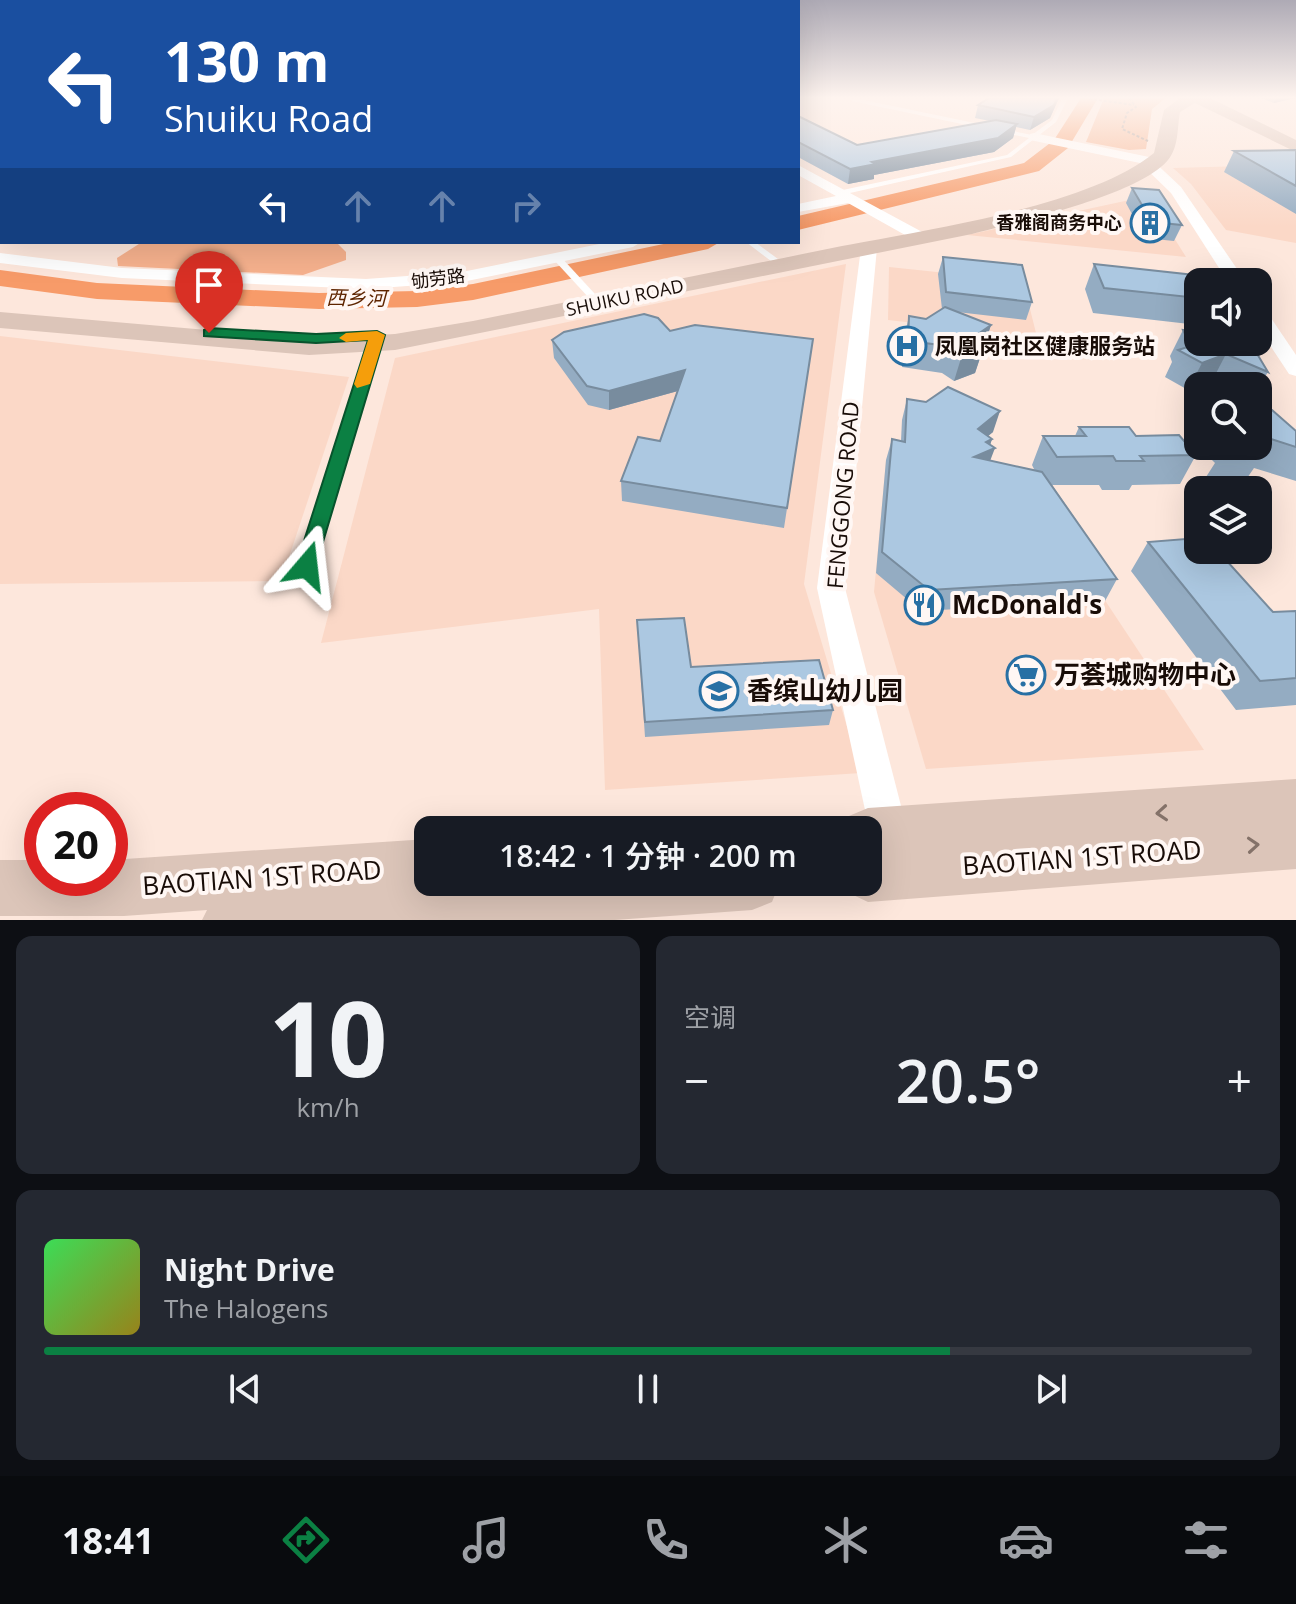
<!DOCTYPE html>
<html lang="zh">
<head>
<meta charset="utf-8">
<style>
	:root { --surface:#171b24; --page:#242831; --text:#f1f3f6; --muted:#9ea1a6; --line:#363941; --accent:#0b8043 }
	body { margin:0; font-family:"Open Sans","Noto Sans SC",sans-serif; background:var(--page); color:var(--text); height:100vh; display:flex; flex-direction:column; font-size:30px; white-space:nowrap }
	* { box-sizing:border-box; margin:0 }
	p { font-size:26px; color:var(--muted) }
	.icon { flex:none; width:44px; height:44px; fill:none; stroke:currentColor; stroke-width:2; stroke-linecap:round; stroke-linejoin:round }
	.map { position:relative; height:920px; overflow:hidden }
	.sheet { display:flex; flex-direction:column; gap:16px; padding:16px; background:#0d0f14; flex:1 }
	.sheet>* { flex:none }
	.guide { position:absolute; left:0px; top:0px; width:800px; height:244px; box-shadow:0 8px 32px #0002; background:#1a4fa0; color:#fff; overflow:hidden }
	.controls { position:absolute; left:1184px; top:268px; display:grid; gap:16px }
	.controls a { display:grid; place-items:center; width:88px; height:88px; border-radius:16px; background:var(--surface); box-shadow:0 8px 32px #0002; font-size:40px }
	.speed { position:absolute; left:24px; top:792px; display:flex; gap:16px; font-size:40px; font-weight:700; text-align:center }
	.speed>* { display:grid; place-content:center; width:104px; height:104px; border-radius:50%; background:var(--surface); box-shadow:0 8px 32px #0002; line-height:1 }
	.speed .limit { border:12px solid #d22; background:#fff; color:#111 }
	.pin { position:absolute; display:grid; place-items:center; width:68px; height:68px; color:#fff; margin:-82px -34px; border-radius:50% 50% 50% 0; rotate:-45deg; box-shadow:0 0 8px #0007 }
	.pin .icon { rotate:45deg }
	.me { position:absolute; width:88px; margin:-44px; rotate:17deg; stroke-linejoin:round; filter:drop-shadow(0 0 6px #0008) }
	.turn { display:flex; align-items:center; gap:28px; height:168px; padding:0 32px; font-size:36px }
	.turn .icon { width:104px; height:104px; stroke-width:2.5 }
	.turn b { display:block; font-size:56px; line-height:68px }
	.lanes { display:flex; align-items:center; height:76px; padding:0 32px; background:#0003; justify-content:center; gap:40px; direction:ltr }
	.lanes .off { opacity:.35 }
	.big { font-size:60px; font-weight:600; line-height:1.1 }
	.sheet .tile { flex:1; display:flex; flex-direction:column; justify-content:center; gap:12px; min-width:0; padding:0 28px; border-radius:16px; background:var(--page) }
	.sheet .dial { align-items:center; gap:0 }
	.dial b { font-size:104px; line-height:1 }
	.song { display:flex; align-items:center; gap:24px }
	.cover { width:96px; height:96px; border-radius:12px; background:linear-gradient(135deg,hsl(130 70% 55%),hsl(50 70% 35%)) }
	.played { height:8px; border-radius:4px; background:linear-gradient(90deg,var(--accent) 75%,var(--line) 75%) }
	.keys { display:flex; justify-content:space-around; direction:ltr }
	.heat { display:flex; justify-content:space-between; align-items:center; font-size:44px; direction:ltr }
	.sheet .tiles { flex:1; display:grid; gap:16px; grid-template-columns:1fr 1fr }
	.tile:last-child { grid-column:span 2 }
	.trip { position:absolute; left:414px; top:816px; width:468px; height:80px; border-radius:16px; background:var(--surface); box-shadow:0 8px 32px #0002; font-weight:600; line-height:80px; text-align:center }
	.dock { display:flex; height:128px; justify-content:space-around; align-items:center; background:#090b0e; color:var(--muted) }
	.dock .icon { width:56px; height:56px }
	.dock .current { color:var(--accent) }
	.dock b { font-size:36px; color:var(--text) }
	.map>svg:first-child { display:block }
	.built { fill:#fbd8c7 }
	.green { fill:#f7b28e }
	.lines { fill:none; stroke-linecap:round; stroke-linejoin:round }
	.river { fill:#f79b69; fill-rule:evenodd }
	.path { stroke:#a6948b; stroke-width:2; stroke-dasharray:3 2; stroke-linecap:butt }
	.service { fill:#fff; fill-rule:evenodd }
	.minor { fill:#fff; fill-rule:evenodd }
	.secondary { fill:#dcc5b9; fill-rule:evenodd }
	.wall { fill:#94acc2 }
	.shaded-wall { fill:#788c9e }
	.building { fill:#acc8e1; stroke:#788c9e; stroke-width:2 }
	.oneway { stroke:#847269 }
	.route { fill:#0b8043; stroke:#07532c; stroke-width:2 }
	.slow { fill:#f59e0b }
	.labels { text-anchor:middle; stroke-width:8; stroke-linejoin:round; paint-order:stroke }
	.far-poi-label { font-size:18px; font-weight:bold; fill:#180c07; stroke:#fff7f4; text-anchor:end }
	.far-street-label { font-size:18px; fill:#180c07; stroke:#fff7f4 }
	.far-water-label { font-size:20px; font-style:italic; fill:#5e2500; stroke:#fff7f4 }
	.poi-label { font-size:22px; font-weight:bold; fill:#180c07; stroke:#fff7f4; text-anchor:start }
	.street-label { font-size:22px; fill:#180c07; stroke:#fff7f4 }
	.near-poi-label { font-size:26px; font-weight:bold; fill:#180c07; stroke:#fff7f4; text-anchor:start }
	.near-street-label { font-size:26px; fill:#180c07; stroke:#fff7f4 }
</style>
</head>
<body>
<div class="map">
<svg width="1296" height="920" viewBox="0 0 1296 920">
	<rect width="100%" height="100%" fill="#fde7dc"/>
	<g class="built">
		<polygon points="1282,165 1296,172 1296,243 1226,230 1191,184 1173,168"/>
		<polygon points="1148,196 1186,257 967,235"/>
		<polygon points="846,264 804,584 861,773 605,790 599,609 321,643 395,358"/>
		<polygon points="889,267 1023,281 1037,337 888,320"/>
		<polygon points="0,336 349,377 281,581 0,584"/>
		<polygon points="886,460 1034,493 1204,750 926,769 874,592"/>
	</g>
	<g class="green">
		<polygon points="1104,98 1166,98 1152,109 1146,149 1129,150 1086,142"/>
		<polygon points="142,242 336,242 346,252 346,260 303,275 118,266 117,258"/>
	</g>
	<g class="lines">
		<g class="river">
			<polygon points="1081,98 1098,98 1068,148 1039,171 798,230 798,216 1024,163 1054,140"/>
			<polygon points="673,242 720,242 708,249 473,300 417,307 319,309 97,299 0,286 0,270 97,283 319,293 417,291 473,284"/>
		</g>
		<g class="path">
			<polyline points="1084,98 1134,105"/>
			<polyline points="1129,98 1136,107 1127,113 1122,129 1148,141"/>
		</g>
		<g class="service">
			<polygon points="854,98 1032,135 1052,120 1062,98 1068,98 1056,122 1011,157 841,195 838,195 838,191 1007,155 1029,138 852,101"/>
			<rect x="0" y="182" width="2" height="4"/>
			<polygon points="746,242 755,242 778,259 771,261"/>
			<polygon points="554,256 560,256 595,294 595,298 589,298 554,260"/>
			<polygon points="376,335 381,338 314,566 312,570 307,571 302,570 300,566 371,338"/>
		</g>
		<g class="minor">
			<polygon points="1034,133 1149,157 1181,187 1246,282 1228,282 1171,193 1140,163 1030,140 1030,134"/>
			<polygon points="798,165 926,234 928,237 914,240 848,203 798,212 798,204 836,196 798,175"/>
			<polygon points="609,242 641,242 633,247 462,282 366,289 122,278 0,263 0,253 122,268 366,279 462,272"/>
			<polygon points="869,243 877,248 845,588 908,833 902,846 889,852 876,846 870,833 817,588 861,248"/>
			<polygon points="1258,307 1265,309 1296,355 1296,376 1289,374 1258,327"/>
		</g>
		<g class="secondary">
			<path d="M1180 98H1210L1296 140V152L1195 103 1180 112C1177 128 1179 147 1168 160 1139 195 1018 222 972 234L395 350 309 355 0 328V312L309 339 395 334 473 321C596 296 719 271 842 246 926 230 1090 206 1154 153L1164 110Z"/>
			<polygon points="1296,779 1296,869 868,902 849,893 844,882 868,882 868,830 844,830 849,816 868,808"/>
			<polygon points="428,839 428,882 780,882 772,902 752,910 615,920 202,920 207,910 124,916 0,916 0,860 42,860 42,878 110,878 110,860"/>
		</g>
	</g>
	<g class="wall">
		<polygon points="989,98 1059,98 1050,118 1030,130 1016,127 1013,138 994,152 874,175 874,179 848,184 798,157 798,116 857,145 990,121 975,118 978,105"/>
		<polygon points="1261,98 1295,98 1274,103"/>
		<polygon points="1296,150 1296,214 1224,172 1234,151"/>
		<polygon points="1132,188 1182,225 1174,241 1145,238 1126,203"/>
		<polygon points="943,257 1032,302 1026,320 957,312 991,325 975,373 954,381 942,373 902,367 903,342 909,316 926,319 942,309 938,274"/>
		<polygon points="1094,264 1198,282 1198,325 1093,313 1085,289"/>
		<polygon points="1191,328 1268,372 1258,388 1258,386 1224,386 1212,381 1188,390 1165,377 1172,362 1170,356 1183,330 1190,331"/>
		<polygon points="670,331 813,339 784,528 622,501 621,481 660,441 678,391 609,410 588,405 554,358 552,340"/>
		<polygon points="907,399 993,432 988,436 992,439 990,445 990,461 1035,471 1032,465 1043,436 1075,436 1079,427 1136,436 1196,455 1180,484 1132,485 1129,490 1102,490 1099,485 1052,485 1117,579 1105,601 921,611 876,573 886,460 892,439 901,441 902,420"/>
		<polygon points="1258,410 1296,431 1296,481 1254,468 1241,487 1232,483 1229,487 1206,477 1215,463 1198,446 1258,446"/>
		<polygon points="1198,433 1198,446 1193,441"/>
		<polygon points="1148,542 1273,612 1296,611 1296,705 1236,710 1131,571"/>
		<polygon points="637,620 691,667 833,710 829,725 645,737"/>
	</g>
	<g class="shaded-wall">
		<polygon points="1057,98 1059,98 1050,118 1030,130 1034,117"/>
		<polygon points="1276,98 1295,98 1274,103"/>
		<polygon points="1017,124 1013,138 994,152 874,175 874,179 848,184 850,169 872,162"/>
		<polygon points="2,137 2,154 0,154 0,139"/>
		<polygon points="991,325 975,373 954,381 962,355 971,339"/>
		<polygon points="1226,354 1212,381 1188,390 1202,363"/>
		<polygon points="685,370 685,389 609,410 609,391"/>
		<polygon points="1000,411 993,432 971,450 978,429"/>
		<polygon points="992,439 988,451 995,448 987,469 974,457 986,442"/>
	</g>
	<g class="building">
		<polygon points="989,98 1057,98 1054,105 1034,117 978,105"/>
		<polygon points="0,104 2,104 2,137 0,139"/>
		<polygon points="798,116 857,145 996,120 1017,124 998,138 872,162 876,164 850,169 798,142"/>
		<polygon points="1296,150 1296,186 1234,151"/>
		<polygon points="1132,188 1159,190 1182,225 1152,222"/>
		<polygon points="943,257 1022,265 1032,302 946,292"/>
		<polygon points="1094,264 1213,277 1217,282 1198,282 1198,298 1104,288"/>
		<polygon points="945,307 991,325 971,339 983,346 962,355 949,346 908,341 909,316 926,319"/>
		<polygon points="644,314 658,318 670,331 695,325 813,339 787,508 621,481 638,437 660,441 685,370 609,391 587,386 552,340 564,332"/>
		<polygon points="1191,328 1198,330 1198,342 1250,342 1268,372 1226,354 1202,363 1178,350 1191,346 1183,330 1192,331"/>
		<polygon points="948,387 1000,411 978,429 992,439 986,442 995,448 974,457 1042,472 1117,579 929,590 882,552 892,439 905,442 907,399 926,402"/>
		<polygon points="1258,410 1272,410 1296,431 1296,447 1271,439 1260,458 1250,454 1247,458 1223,449 1225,446 1258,446"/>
		<polygon points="1079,427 1129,427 1136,436 1179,435 1196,455 1140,456 1144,461 1116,461 1113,456 1057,457 1043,436 1086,436"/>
		<polygon points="1198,538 1198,550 1217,550 1273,612 1296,611 1296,678 1260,681 1148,542"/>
		<polygon points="684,618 691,667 819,660 833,710 645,722 637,620"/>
	</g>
	<defs><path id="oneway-chevron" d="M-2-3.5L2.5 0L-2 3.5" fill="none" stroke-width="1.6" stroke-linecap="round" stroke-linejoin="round" transform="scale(2)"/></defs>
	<g class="oneway">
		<use href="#oneway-chevron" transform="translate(1162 813) rotate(176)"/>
		<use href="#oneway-chevron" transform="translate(1253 845) rotate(-4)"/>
	</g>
	<linearGradient id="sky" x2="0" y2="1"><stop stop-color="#aeaab5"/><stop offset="0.43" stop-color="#fef4ef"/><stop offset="1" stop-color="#fef4ef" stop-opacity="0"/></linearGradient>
	<rect width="1296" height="227" fill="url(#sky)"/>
	<polygon class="route" points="209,328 316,334 377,331 385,335 314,572 299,572 296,566 368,340 316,343 204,336 204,330"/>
	<polygon class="slow" points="377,331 385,335 370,384 357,388 354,384 368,340 346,342 339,338 346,333"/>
	<defs>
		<g id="building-ring" transform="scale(2)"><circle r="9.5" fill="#fff7f4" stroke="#2870a4" stroke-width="1.5"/><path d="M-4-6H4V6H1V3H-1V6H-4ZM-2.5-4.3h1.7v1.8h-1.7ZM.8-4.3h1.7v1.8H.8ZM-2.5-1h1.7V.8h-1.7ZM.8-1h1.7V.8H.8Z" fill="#2870a4"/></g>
		<g id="hospital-ring" transform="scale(2)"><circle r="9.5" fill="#fff7f4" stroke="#2870a4" stroke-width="1.5"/><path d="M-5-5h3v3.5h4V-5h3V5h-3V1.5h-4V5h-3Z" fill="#2870a4"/></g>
		<g id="restaurant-ring" transform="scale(2)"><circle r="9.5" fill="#fff7f4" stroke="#2870a4" stroke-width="1.5"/><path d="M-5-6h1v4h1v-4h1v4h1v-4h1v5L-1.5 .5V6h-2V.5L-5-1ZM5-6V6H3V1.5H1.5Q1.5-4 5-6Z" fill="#2870a4"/></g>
		<g id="supermarket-ring" transform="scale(2)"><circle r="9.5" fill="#fff7f4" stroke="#2870a4" stroke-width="1.5"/><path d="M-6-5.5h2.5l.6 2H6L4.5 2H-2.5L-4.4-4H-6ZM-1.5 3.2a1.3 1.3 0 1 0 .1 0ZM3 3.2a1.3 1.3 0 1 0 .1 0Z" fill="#2870a4"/></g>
		<g id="school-ring" transform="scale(2)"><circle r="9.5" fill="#fff7f4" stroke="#2870a4" stroke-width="1.5"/><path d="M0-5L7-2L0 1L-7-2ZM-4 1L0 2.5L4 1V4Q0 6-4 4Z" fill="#2870a4"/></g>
	</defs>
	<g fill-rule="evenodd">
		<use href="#building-ring" x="1150" y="223"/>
		<use href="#hospital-ring" x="907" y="346"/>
		<use href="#restaurant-ring" x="924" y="605"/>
		<use href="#supermarket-ring" x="1026" y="675"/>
		<use href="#school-ring" x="719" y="691"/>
	</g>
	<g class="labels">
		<g class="far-poi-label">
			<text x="1122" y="229">香雅阁商务中心</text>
		</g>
		<g class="far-street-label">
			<text transform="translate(438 279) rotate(-7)" y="6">劬劳路</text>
			<text transform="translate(625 298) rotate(-12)" y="6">SHUIKU ROAD</text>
		</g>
		<g class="far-water-label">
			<text transform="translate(356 298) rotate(1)" y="7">西乡河</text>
		</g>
		<g class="poi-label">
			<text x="935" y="354">凤凰岗社区健康服务站</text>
		</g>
		<g class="street-label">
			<text transform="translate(843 495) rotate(-85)" y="8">FENGGONG ROAD</text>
		</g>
		<g class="near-poi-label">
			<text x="952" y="614">McDonald's</text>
			<text x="1054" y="684">万荟城购物中心</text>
			<text x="747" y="700">香缤山幼儿园</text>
		</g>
		<g class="near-street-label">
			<text transform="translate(1082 858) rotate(-4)" y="9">BAOTIAN 1ST ROAD</text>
			<text transform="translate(262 878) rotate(-4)" y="9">BAOTIAN 1ST ROAD</text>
		</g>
	</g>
</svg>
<div class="controls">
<a><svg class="icon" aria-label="sound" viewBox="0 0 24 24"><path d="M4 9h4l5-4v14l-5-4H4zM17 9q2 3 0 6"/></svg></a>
<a><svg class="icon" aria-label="search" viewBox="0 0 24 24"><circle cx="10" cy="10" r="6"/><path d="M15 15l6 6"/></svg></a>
<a><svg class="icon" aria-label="layers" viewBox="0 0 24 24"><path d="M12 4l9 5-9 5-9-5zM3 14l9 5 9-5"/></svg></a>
</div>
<div class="speed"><div class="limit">20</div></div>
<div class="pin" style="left:209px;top:333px;background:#d93025"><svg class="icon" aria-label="arrive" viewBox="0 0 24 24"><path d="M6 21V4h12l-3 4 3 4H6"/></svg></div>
<svg class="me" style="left:307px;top:566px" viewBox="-20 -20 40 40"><path d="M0-17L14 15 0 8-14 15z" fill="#0b8043" stroke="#fff" stroke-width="4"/></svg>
<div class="trip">18:42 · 1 分钟 · 200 m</div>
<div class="guide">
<div class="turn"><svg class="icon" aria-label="left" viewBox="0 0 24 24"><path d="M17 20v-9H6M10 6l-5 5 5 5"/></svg><div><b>130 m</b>Shuiku Road</div></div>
<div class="lanes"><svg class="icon" aria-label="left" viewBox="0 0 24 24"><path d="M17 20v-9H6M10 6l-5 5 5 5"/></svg><svg class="icon off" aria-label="ahead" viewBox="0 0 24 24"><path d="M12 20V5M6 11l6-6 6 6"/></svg><svg class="icon off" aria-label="ahead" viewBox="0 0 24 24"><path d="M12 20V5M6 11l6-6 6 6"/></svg><svg class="icon off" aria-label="right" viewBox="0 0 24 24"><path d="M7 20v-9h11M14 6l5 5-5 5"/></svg></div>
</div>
</div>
<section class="sheet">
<div class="tiles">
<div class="tile dial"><b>10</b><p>km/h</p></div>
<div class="tile"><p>空调</p>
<div class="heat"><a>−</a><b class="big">20.5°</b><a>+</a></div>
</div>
<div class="tile">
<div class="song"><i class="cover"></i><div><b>Night Drive</b><p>The Halogens</p></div></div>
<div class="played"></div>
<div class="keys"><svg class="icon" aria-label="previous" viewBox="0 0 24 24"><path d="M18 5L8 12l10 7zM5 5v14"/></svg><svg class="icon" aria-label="pause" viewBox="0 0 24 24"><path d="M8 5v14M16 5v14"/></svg><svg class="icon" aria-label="next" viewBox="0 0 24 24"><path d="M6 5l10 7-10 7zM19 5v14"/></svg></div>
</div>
</div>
</section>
<nav class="dock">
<b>18:41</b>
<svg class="icon current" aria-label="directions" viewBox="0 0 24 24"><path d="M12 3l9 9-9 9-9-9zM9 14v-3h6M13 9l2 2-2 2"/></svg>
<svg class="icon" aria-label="music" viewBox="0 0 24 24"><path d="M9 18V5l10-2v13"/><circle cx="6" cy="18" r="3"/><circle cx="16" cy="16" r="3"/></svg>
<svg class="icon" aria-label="phone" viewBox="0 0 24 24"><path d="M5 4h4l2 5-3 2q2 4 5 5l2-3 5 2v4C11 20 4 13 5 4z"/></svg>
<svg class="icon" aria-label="climate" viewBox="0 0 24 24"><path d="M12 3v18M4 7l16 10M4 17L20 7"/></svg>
<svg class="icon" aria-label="car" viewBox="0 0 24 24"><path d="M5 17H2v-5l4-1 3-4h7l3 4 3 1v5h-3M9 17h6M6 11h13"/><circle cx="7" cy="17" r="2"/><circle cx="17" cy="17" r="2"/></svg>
<svg class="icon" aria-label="filters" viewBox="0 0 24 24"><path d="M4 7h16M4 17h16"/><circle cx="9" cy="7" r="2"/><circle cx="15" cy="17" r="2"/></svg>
</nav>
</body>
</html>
